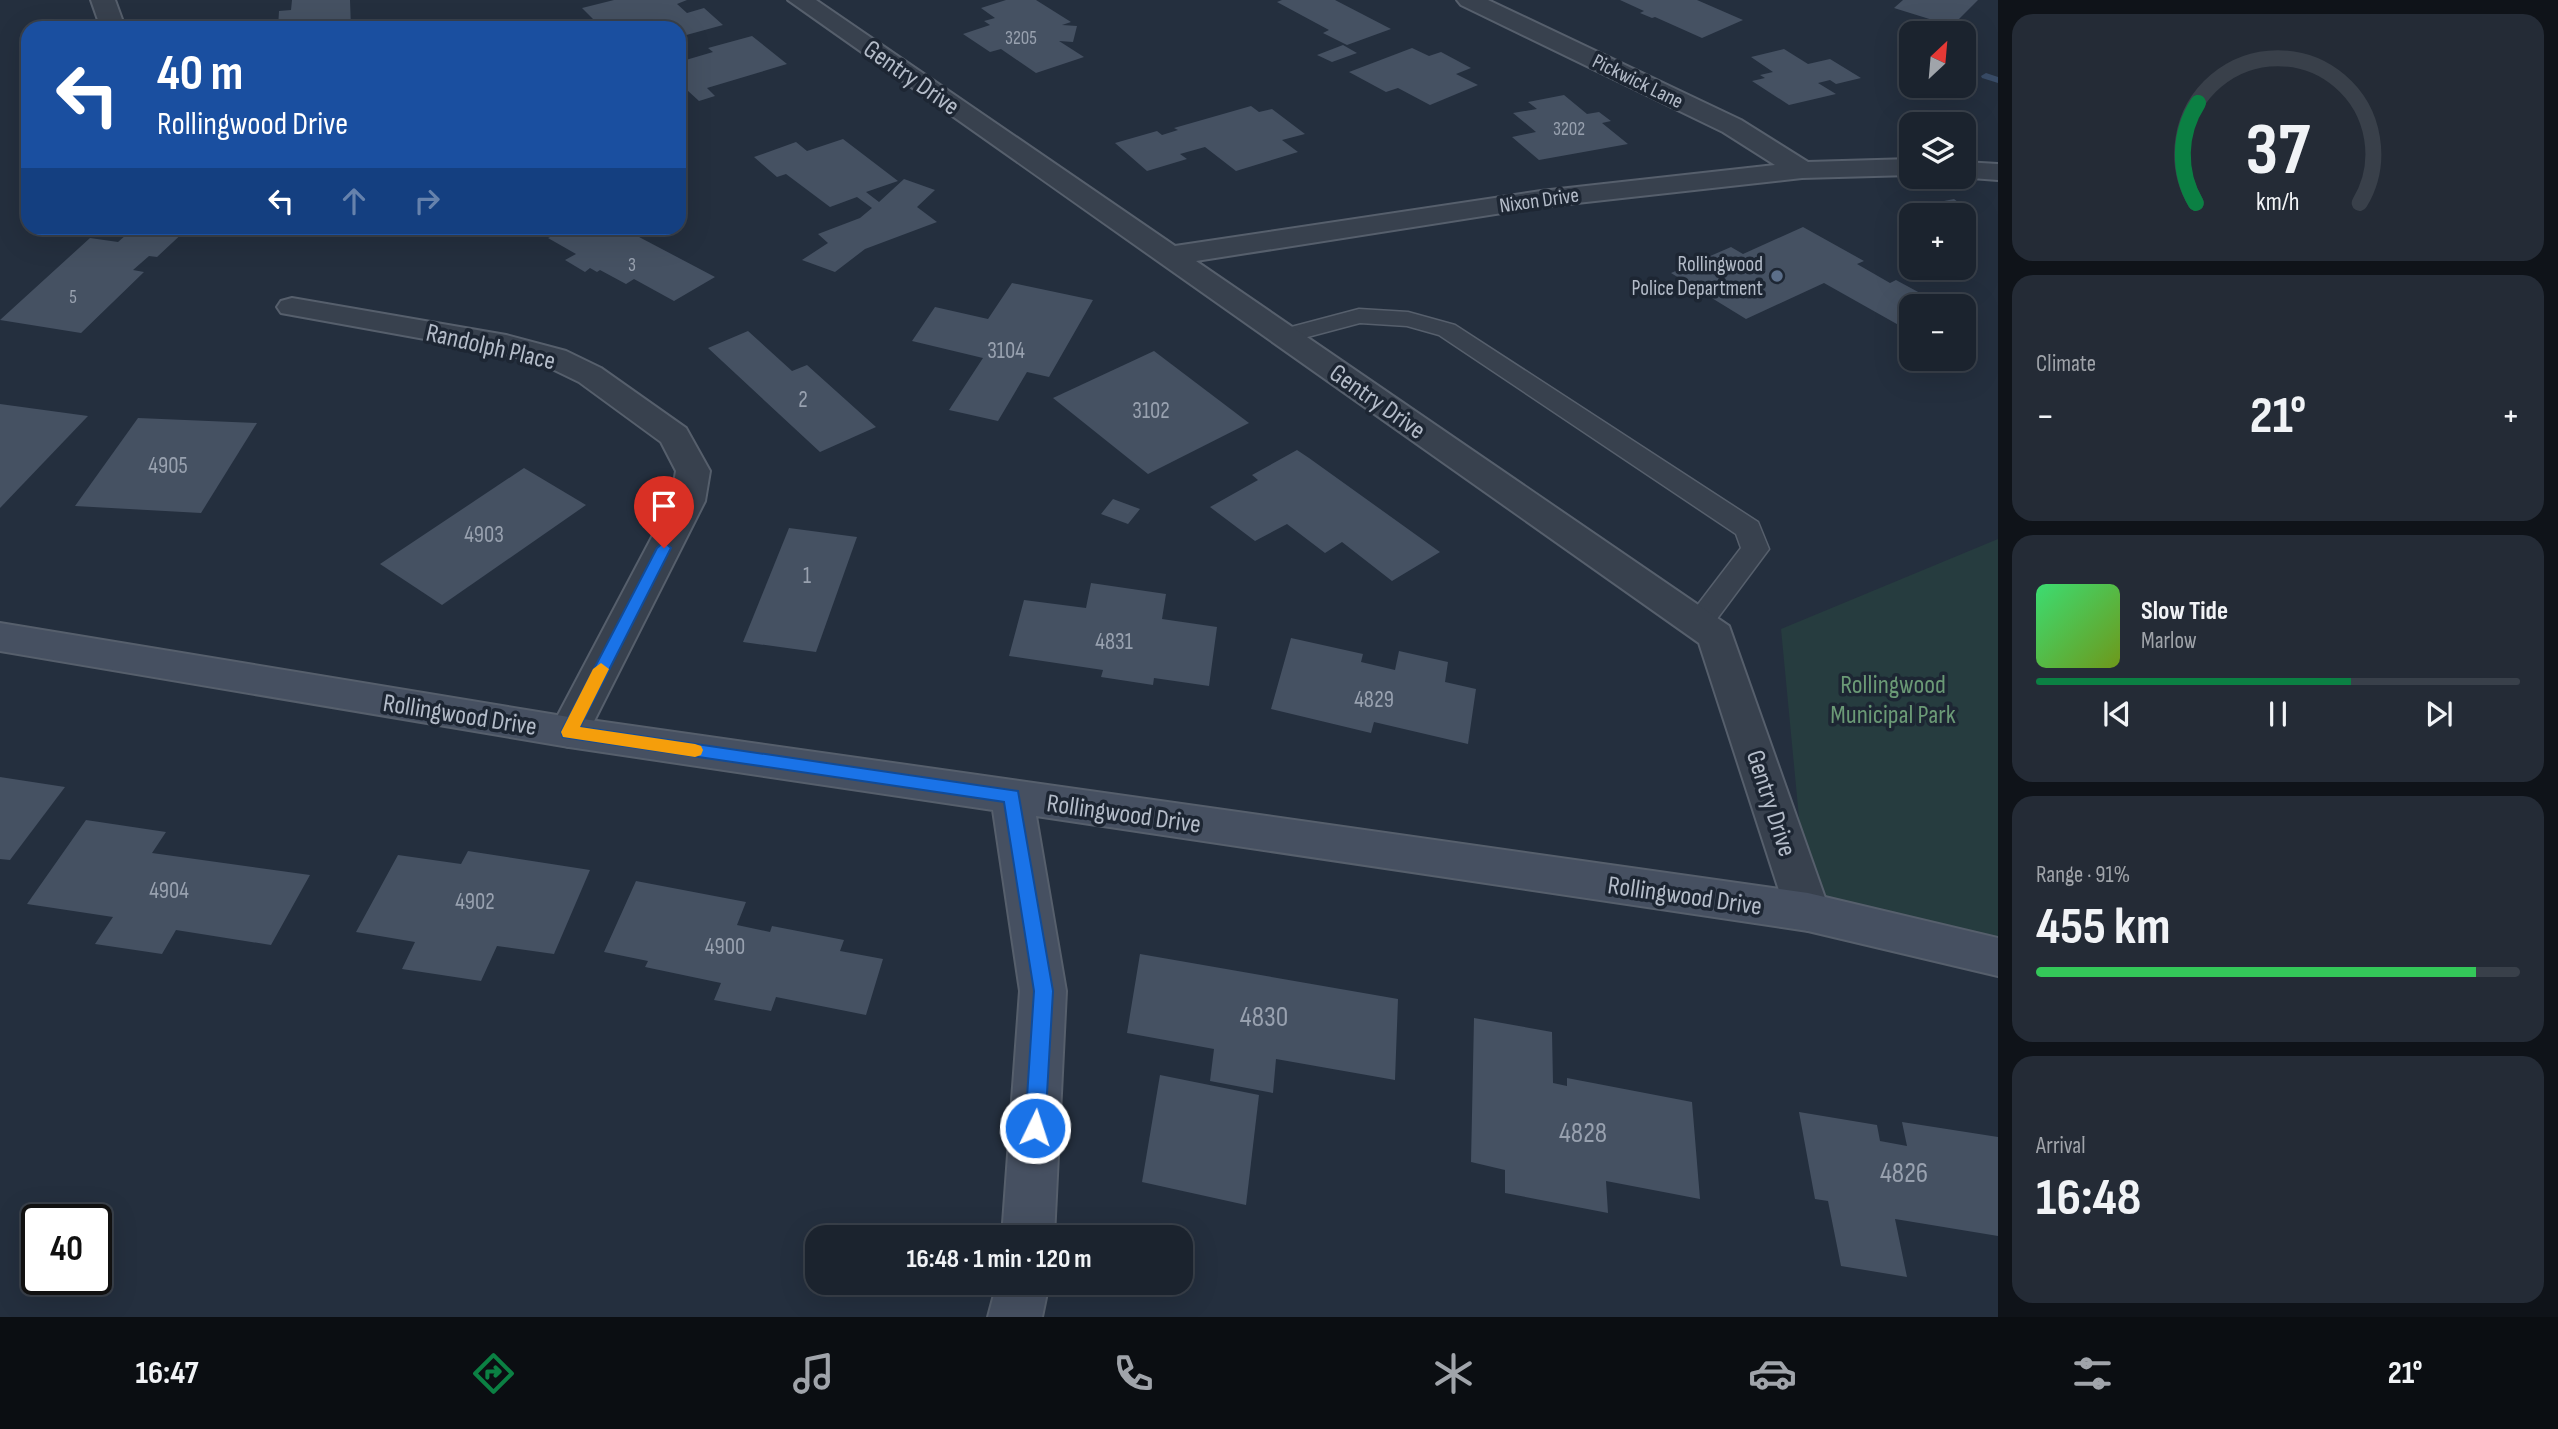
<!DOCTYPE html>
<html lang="en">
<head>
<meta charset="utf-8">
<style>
	:root { --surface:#1b232e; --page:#242b36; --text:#f1f3f6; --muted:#a0a4aa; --line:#39404a; --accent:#0b8043 }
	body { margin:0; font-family:"Sofia Sans Condensed",sans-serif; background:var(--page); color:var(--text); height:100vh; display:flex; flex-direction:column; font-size:26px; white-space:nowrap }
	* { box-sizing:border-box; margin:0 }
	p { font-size:23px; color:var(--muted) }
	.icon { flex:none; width:38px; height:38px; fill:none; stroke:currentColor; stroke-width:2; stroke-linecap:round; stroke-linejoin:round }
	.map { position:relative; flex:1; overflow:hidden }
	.side { display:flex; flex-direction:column; gap:14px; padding:14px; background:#0f1319; width:560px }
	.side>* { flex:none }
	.guide { position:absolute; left:21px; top:21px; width:665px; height:214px; border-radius:21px; box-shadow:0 7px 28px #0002,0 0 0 2px var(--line); background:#1a4fa0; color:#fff; overflow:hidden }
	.needle { width:46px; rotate:26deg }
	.fabs { position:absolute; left:1899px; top:21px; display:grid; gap:14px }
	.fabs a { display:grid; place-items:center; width:77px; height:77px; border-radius:14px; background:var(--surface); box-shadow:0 7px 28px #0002,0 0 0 2px var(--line); font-size:35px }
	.speed { position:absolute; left:21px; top:1204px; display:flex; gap:14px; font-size:35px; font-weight:700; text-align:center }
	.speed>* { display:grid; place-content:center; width:91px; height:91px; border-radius:50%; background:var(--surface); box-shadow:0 7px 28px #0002,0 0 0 2px var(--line); line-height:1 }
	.speed .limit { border:4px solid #111; border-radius:10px; background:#fff; color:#111 }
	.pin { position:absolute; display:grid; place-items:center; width:60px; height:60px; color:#fff; margin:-72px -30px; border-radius:50% 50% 50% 0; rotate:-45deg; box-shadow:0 0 7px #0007 }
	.pin .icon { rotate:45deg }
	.me { position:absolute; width:77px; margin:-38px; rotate:4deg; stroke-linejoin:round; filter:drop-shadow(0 0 5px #0008) }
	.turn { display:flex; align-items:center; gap:24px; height:147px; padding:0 21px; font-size:32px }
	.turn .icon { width:91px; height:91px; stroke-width:2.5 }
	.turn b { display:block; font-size:49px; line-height:60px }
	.lanes { display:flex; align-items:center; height:66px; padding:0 21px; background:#0003; justify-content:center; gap:35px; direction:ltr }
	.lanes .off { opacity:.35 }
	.big { font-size:52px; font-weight:700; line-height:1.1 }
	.side .widget { flex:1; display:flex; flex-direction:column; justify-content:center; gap:10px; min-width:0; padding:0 24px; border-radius:21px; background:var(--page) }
	.side .dial { align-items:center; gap:0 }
	.dial svg { height:182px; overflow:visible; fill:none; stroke:var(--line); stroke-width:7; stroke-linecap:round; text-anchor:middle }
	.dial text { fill:var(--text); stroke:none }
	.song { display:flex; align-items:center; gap:21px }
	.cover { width:84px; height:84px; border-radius:10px; background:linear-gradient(135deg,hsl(140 70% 55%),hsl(80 70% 35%)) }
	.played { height:7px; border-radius:4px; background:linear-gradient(90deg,var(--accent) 65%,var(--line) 65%) }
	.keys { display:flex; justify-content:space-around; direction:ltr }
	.heat { display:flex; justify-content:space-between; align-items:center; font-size:38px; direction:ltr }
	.charge { height:10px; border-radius:5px; background:linear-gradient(90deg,#34c759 91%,var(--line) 0) }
	.trip { position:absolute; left:805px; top:1225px; width:388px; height:70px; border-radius:21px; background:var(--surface); box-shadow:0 7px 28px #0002,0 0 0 2px var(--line); font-weight:700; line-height:70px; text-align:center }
	.tabs { display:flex; height:112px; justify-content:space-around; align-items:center; background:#0b0e12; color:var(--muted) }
	.tabs .icon { width:49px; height:49px }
	.tabs .selected { color:var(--accent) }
	.tabs b { font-size:32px; color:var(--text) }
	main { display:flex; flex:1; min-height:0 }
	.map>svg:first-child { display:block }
	.green { fill:#263c3f }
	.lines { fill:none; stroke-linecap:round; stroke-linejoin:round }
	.stream { fill:#394c67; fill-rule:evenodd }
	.building { fill:#455162 }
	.lane-casing { stroke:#565f6c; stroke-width:3 }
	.street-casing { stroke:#565f6c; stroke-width:4 }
	.secondary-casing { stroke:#565f6c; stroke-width:4 }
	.lane { fill:#38414e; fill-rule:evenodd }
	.street { fill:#38414e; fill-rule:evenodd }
	.secondary { fill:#465061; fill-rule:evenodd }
	.route { fill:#1a73e8; stroke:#114b97; stroke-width:2 }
	.slow { fill:#f59e0b }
	.service-dot { fill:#5c6f8a; stroke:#1d2633; stroke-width:2.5 }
	.labels { text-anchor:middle; stroke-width:7; stroke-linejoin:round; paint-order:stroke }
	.far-number-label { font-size:19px; fill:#98a1af }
	.far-street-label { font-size:21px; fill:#b4bcc9; stroke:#1d2633 }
	.far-poi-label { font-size:21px; fill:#b4bcc9; stroke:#1d2633; text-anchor:end }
	.number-label { font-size:23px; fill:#98a1af }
	.street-label { font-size:26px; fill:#b4bcc9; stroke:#1d2633 }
	.park-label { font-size:26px; fill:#6b9a76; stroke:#1d2633 }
	.near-number-label { font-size:28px; fill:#98a1af }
</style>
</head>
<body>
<main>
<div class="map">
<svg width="1998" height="1317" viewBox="0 0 1998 1317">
	<rect width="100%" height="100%" fill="#242f3e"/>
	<polygon class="green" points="1998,539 1998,957 1808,912 1781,629"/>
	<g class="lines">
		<polygon class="stream" points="1986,73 1998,77 1998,83 1982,78 1981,76"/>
	</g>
	<g class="building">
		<polygon points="292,0 350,0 351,28 278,28 279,11 291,10"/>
		<polygon points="614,0 687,0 677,4 687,13 704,8 723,25 679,37 679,28 602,28 582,8"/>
		<polygon points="1006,0 1036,0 1071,22 1062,25 1077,26 1073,42 1059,41 1084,57 1036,73 1001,49 990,52 963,34 990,25 984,21 995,18 981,8"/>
		<polygon points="1282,0 1335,0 1391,29 1347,45 1323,33 1329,30 1277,2"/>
		<polygon points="1620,0 1697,0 1743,20 1702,38 1655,17 1652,18 1640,13 1644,11"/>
		<polygon points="1903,0 1978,0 1952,26 1894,8"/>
		<polygon points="752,36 787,64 707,88 715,96 699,101 687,90 679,92 679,72 686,70 679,62 713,52 708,48"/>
		<polygon points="1343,45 1357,53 1332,62 1317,55"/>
		<polygon points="1412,48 1429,56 1441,52 1471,68 1456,74 1478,85 1430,105 1398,88 1386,92 1349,72"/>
		<polygon points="1784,49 1808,64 1830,59 1861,78 1836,84 1830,80 1818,83 1836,94 1789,105 1752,81 1765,78 1760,75 1773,72 1751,57"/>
		<polygon points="1564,95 1587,114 1599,112 1611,121 1602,123 1628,144 1539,160 1512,137 1536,132 1513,113 1537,109 1528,102"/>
		<polygon points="1251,106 1259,112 1272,109 1305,134 1282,140 1298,152 1236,171 1205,147 1180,154 1187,159 1147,171 1115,143 1157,131 1162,135 1178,130 1174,128"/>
		<polygon points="843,139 898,181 866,192 879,202 904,179 935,190 917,207 937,222 865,249 835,272 802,260 828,243 818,234 860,218 872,208 857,197 830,207 786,174 777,177 754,157 796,142 807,151"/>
		<polygon points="1954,199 1967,209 1952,212 1939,202"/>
		<polygon points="1803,227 1864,261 1857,264 1890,283 1896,280 1944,306 1911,306 1911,332 1824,283 1746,319 1671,273 1731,247 1743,254"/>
		<polygon points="134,228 188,228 157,257 149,256 133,270 144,272 81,333 0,320 90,238 118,242"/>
		<polygon points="568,228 622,228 715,277 674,301 634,279 626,284 600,270 597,272 590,268 585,272 565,260 576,254 548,238"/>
		<polygon points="1012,283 1093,300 1049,377 1027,372 998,421 949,410 983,358 912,341 935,307 988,319"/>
		<polygon points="748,331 792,371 807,365 876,427 820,452 708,348"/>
		<polygon points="1154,351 1249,423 1148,474 1053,398"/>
		<polygon points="0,404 88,416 0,508"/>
		<polygon points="138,418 257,423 201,513 75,506"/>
		<polygon points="1297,450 1309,458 1440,552 1392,581 1342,542 1325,553 1287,524 1255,541 1210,507 1258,480 1252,475"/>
		<polygon points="524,468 586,505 442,605 380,564"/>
		<polygon points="1113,499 1140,509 1128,524 1101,514"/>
		<polygon points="789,528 857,537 816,652 743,642"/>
		<polygon points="1091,583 1166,594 1162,619 1217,627 1209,686 1154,678 1153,685 1101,677 1103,670 1009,656 1024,600 1086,608"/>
		<polygon points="1291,638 1363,654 1361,662 1395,670 1399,651 1448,662 1445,682 1476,689 1468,744 1374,722 1371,733 1271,709"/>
		<polygon points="0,777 65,787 10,860 0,859"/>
		<polygon points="86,820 166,832 152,853 310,875 271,945 176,930 162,954 95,944 113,917 27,904"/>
		<polygon points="468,851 590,870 554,954 497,946 481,981 402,969 415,942 356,932 398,855 461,864"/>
		<polygon points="636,881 746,902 737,925 770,932 772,926 844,940 840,951 883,959 866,1015 776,997 771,1011 714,1000 721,983 645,967 648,961 604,952"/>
		<polygon points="1140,954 1398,999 1395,1080 1276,1059 1273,1093 1210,1081 1214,1049 1127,1033"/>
		<polygon points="1474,1018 1552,1032 1553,1083 1567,1086 1567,1078 1692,1102 1700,1199 1606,1181 1608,1213 1505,1193 1505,1170 1471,1162"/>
		<polygon points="1160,1075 1259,1095 1246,1205 1142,1182"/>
		<polygon points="1799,1112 1877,1125 1880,1141 1907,1146 1902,1122 1998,1137 1998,1236 1895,1219 1907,1277 1841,1266 1828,1201 1815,1199"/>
	</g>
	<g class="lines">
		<g class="lane-casing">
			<polygon id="lane" points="1359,309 1408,312 1455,325 1758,522 1769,549 1708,631 1698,634 1688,631 1683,624 1741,548 1736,534 1439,335 1407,326 1360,323 1285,343 1276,341 1273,336 1276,331"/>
		</g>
		<g class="street-casing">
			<g id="street">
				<polygon points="91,0 115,0 123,22 120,27 90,28 98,20"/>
				<polygon points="788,0 816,0 1175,246 1541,191 1775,165 1723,132 1461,5 1457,0 1488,0 1741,120 1808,162 1911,159 1911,175 1802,178 1541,207 1196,261 1729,626 1830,912 1824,925 1808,931 1792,925 1786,912 1699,643"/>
				<polygon points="1964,162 1998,164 1998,180 1958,177 1964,177"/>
				<polygon points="292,298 506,335 566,351 601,368 686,428 710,471 705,501 583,743 569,747 555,743 549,732 671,501 676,471 661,442 579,382 544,365 502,353 281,313 277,307 281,301"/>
			</g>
		</g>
		<g class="secondary-casing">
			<g id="secondary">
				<polygon points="0,623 569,717 1808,893 1998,938 1998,976 1808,931 1036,816 1066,991 1054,1237 1002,1237 1020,991 993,810 569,747 0,651"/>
				<polygon points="997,1283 1049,1283 1042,1317 988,1317"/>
			</g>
		</g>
		<use href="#lane" class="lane"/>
		<use href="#street" class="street"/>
		<use href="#secondary" class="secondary"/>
	</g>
	<polygon class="route" points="664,542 671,548 580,727 1018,791 1053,991 1045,1128 1042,1135 1035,1137 1028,1135 1025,1128 1034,991 1004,802 563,737 561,732 657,548"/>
	<polygon class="slow" points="601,663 609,669 580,727 695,744 701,746 703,750 701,755 695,757 563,737 561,732 593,669"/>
	<circle class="service-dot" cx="1777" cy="276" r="7"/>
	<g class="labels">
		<g class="far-number-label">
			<text x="1021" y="44">3205</text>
			<text x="1569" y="135">3202</text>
			<text x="632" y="271">3</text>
			<text x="73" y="303">5</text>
		</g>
		<g class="far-street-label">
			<text transform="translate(1638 81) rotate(26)" y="7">Pickwick Lane</text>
			<text transform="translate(1539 200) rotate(-8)" y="7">Nixon Drive</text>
		</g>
		<g class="far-poi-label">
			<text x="1763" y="271">Rollingwood<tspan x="1763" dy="24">Police Department</tspan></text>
		</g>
		<g class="number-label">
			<text x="1006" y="358">3104</text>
			<text x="803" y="407">2</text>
			<text x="1151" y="418">3102</text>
			<text x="168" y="473">4905</text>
			<text x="484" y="542">4903</text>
			<text x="807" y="583">1</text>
			<text x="1114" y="649">4831</text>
			<text x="1374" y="707">4829</text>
			<text x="169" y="898">4904</text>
			<text x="475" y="909">4902</text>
			<text x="725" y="954">4900</text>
		</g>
		<g class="street-label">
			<text transform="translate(912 77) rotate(35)" y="9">Gentry Drive</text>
			<text transform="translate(491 346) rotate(13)" y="9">Randolph Place</text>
			<text transform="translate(1378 401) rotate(35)" y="9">Gentry Drive</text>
			<text transform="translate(460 714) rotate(9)" y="9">Rollingwood Drive</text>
			<text transform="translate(1772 803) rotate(72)" y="9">Gentry Drive</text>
			<text transform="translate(1124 813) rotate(8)" y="9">Rollingwood Drive</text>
			<text transform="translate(1685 895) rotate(8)" y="9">Rollingwood Drive</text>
		</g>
		<g class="park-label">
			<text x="1893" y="693">Rollingwood<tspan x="1893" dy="30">Municipal Park</tspan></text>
		</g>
		<g class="near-number-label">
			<text x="1264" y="1026">4830</text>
			<text x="1583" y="1142">4828</text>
			<text x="1904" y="1182">4826</text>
		</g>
	</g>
</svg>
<div class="fabs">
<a><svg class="needle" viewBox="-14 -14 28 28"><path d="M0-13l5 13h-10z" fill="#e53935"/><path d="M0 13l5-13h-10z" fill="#a0a4aa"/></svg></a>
<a><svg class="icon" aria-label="layers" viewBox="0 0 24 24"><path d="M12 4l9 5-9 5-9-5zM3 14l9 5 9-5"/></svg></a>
<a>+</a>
<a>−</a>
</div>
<div class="speed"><div class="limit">40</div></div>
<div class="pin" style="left:664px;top:548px;background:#d93025"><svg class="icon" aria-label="arrive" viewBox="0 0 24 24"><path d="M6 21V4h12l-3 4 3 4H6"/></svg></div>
<svg class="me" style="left:1035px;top:1128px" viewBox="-20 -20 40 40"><circle r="17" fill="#1a73e8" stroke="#fff" stroke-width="3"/><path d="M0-11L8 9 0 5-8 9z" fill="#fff"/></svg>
<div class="trip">16:48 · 1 min · 120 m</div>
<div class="guide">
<div class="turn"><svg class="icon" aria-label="left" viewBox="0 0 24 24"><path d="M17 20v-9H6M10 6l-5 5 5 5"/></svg><div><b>40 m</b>Rollingwood Drive</div></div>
<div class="lanes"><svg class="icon" aria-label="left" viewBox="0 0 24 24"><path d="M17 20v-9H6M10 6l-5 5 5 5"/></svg><svg class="icon off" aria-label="ahead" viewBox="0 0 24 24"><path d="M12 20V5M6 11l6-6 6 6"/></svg><svg class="icon off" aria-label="right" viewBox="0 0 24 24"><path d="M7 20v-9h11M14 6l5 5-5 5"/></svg></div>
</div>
</div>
<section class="side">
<div class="widget dial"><svg viewBox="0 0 100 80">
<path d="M14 69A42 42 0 1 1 86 69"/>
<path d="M14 69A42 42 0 0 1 15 25" stroke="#0b8043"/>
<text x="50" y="56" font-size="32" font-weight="700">37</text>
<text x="50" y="72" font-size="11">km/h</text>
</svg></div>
<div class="widget"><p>Climate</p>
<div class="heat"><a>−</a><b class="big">21°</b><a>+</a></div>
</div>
<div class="widget">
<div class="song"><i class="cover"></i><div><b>Slow Tide</b><p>Marlow</p></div></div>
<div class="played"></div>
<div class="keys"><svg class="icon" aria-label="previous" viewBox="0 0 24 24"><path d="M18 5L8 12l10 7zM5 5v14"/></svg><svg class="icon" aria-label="pause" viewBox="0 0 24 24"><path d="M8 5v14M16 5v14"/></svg><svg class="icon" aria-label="next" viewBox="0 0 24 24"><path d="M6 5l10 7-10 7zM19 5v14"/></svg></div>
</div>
<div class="widget"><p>Range · 91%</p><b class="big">455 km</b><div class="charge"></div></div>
<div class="widget"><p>Arrival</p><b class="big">16:48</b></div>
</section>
</main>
<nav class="tabs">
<b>16:47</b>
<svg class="icon selected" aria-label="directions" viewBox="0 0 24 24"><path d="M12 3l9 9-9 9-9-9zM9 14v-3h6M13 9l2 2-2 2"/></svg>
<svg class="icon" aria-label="music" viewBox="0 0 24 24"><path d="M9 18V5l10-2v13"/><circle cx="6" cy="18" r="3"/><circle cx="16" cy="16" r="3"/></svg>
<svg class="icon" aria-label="phone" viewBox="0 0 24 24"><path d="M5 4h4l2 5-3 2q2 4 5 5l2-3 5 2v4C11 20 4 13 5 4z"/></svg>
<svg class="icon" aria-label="climate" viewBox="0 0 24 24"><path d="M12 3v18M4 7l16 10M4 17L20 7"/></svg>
<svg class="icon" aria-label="car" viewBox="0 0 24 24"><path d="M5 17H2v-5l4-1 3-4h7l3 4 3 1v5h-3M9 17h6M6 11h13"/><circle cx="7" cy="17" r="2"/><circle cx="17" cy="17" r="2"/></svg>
<svg class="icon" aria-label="filters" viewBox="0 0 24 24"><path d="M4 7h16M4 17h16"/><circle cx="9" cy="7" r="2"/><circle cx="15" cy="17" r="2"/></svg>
<b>21°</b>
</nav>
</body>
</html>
